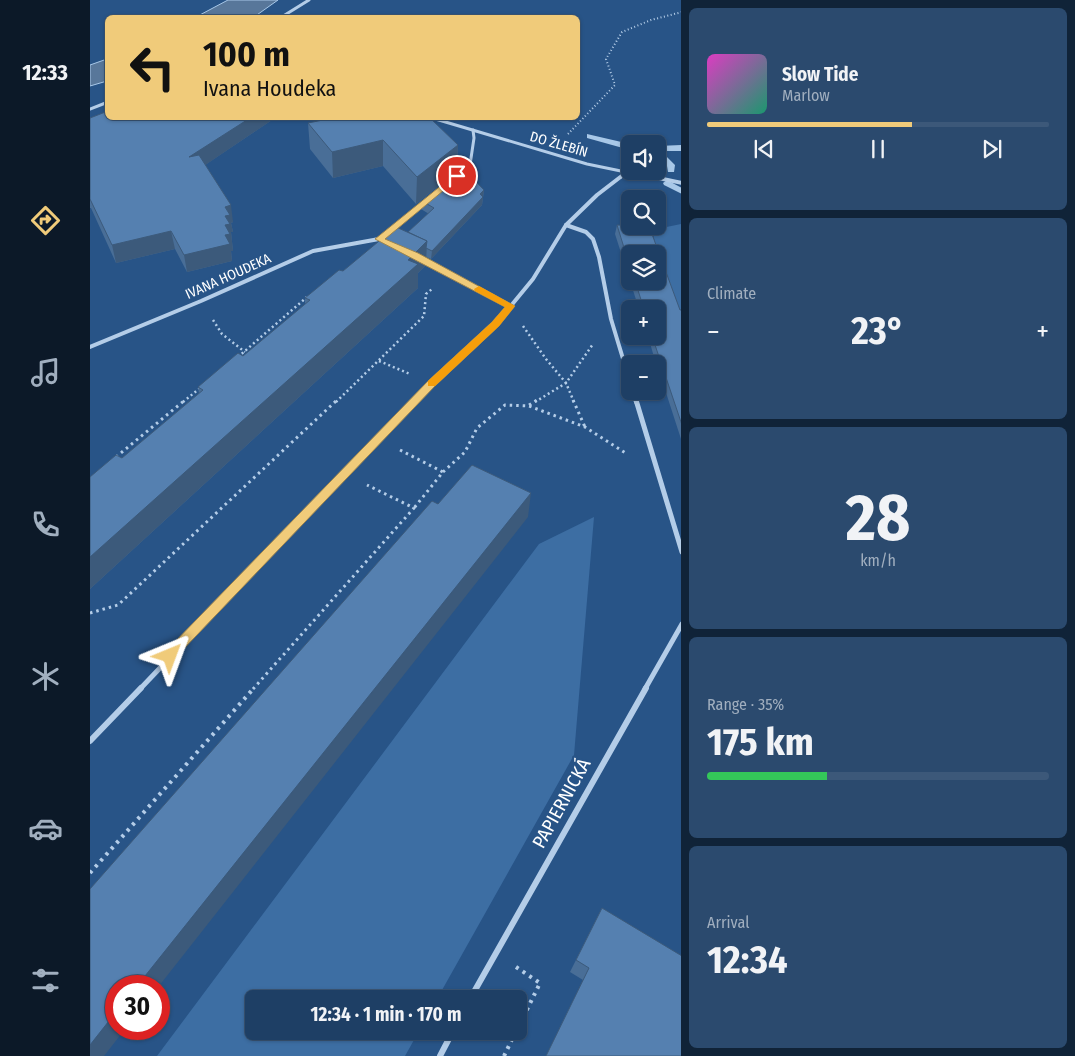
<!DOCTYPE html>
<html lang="en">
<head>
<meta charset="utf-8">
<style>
	:root { --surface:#1e3f65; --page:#2b4a6e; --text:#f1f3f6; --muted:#a1afbf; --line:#3c5879; --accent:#f0cb7a }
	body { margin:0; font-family:"Fira Sans Condensed",sans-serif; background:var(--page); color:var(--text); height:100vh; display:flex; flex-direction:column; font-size:19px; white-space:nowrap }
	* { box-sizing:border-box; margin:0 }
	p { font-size:16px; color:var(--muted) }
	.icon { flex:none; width:28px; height:28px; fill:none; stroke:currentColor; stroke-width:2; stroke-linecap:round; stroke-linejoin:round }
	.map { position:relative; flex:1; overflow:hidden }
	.panel { display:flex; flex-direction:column; gap:8px; padding:8px; background:#102338; width:394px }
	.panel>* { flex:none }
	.guide { position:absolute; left:15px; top:15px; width:475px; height:105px; border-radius:8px; box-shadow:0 1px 4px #0004,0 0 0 1px var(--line); background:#f0cb7a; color:#111; overflow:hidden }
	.controls { position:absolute; left:531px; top:135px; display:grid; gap:10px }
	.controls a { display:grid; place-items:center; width:45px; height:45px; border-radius:8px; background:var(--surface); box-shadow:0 1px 4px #0004,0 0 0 1px var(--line); font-size:25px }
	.speed { position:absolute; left:15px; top:975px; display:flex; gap:10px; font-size:25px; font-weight:700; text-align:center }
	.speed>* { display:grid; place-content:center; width:65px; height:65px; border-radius:50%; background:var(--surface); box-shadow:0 1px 4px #0004,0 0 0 1px var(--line); line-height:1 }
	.speed .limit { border:8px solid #d22; background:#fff; color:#111 }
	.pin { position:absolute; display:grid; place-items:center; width:42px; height:42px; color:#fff; margin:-21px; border:2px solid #fff; border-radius:50%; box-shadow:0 1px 5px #0007 }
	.me { position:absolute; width:55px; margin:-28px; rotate:44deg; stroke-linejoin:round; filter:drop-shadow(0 0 4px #0008) }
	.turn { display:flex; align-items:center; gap:18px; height:105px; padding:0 15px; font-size:22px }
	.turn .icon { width:65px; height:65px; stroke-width:2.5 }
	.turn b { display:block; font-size:35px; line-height:42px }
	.big { font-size:38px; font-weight:700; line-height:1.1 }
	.panel .widget { flex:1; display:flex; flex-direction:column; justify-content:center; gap:8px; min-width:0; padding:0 18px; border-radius:8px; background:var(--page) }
	.panel .dial { align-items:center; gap:0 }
	.dial b { font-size:65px; line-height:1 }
	.song { display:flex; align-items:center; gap:15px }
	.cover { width:60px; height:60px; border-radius:8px; background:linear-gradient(135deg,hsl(310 70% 55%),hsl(160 70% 35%)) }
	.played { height:5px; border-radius:2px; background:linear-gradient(90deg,var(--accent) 60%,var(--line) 60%) }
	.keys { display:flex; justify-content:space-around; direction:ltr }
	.heat { display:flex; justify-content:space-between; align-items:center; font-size:28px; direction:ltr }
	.charge { height:8px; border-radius:4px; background:linear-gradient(90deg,#34c759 35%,var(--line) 0) }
	.trip { position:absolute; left:155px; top:990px; width:282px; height:50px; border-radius:8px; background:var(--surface); box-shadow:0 1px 4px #0004,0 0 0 1px var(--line); font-weight:700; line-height:50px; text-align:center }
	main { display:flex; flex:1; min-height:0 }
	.dock { display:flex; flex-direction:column; width:90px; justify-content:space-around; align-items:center; background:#0c1928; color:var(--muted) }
	.dock .icon { width:35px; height:35px }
	.dock .current { color:var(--accent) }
	.dock b { font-size:22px; color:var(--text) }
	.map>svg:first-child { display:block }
	.green { fill:#3d6ea3 }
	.water { fill:#58779a; stroke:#a8c8e8 }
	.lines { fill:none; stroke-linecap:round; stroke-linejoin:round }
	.stream { fill:#a8c8e8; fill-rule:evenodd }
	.path-far3 { stroke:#b4cde8; stroke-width:2; stroke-dasharray:1 2.5; stroke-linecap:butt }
	.path-far2 { stroke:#b4cde8; stroke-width:2.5; stroke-dasharray:2 3; stroke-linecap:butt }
	.path-far1 { stroke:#b4cde8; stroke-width:3; stroke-dasharray:2.5 4; stroke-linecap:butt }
	.path { stroke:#b4cde8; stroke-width:4; stroke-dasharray:3 5; stroke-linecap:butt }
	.minor-far3 { stroke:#b4cde8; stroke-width:3 }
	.minor-far2 { stroke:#b4cde8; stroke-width:4 }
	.minor-far1 { stroke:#b4cde8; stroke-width:5 }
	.minor { stroke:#b4cde8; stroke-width:6 }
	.wall { fill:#496e97; fill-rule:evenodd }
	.shaded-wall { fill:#3c5a7b }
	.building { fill:#5580b0; stroke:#3c5a7b }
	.route { fill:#f0cb7a; stroke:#9c844f }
	.slow { fill:#f59e0b }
	.labels { text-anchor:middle; stroke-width:4.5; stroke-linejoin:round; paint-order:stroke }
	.far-street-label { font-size:14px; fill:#fff; stroke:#285487 }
	.near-street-label { font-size:19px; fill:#fff; stroke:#285487 }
</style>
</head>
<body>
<main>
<nav class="dock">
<b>12:33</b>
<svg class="icon current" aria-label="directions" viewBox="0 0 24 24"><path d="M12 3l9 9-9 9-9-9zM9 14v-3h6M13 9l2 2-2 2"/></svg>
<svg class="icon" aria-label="music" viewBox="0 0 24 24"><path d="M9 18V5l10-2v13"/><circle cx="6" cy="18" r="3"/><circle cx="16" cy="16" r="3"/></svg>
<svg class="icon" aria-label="phone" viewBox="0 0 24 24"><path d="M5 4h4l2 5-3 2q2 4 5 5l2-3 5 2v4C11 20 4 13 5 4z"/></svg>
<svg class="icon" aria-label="climate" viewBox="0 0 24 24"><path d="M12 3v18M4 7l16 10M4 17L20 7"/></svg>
<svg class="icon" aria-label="car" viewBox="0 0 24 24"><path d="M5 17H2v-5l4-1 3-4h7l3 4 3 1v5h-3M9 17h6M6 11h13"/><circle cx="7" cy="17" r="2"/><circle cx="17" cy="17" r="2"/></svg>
<svg class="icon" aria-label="filters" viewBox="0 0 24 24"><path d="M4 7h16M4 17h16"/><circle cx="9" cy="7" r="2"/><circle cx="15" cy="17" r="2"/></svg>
</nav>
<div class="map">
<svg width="592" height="1056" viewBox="0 0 592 1056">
	<rect width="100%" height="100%" fill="#285487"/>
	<g class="green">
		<polygon points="591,224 591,320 568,255 562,230"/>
		<polygon points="504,517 484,755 347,999 164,999 164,1031 329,1031 315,1056 67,1056 449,544"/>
	</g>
	<g class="water">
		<polygon points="138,0 188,0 164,17 106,17"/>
		<polygon points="17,59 17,81 0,86 0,65"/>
	</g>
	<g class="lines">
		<g class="stream">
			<polygon points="497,134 540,144 540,150 497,138"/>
			<polygon points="592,145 592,151 571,151 585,165 584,172 578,172 577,166 568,156 568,146"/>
			<polygon points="577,180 592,188 592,194 574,185 573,183"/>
		</g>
		<polyline class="path-far3" points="478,134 525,85 516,59 532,32 561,20 592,12"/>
		<g class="path-far2">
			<polyline points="123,320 132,334 155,352"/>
			<polyline points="433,326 456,359 476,383 503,344"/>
			<polyline points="148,357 217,297"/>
			<polyline points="289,361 320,374"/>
			<polyline points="93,402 110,388"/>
			<polyline points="246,402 334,316 336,294 342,289"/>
			<polyline points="445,402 476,383 484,402"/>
		</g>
		<g class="path-far1">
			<polyline points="483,400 495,427"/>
			<polyline points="439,405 447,400"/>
			<polyline points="310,450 353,472 324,508"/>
			<polyline points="26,457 95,400"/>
			<polyline points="353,472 375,452 387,428 415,405 439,406 495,427 537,454"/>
			<polyline points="0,613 28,605 247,400"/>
			<polyline points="163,689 324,508 277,485"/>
		</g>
		<g class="path">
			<polyline points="0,873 164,688"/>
			<polyline points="426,967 450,983 429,1026"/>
			<polyline points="414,1056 426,1031"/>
		</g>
		<g class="minor-far3">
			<polyline points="190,18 219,0"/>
			<polyline points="0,109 18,102"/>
			<polyline points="342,118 497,164 560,177"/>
			<polyline points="369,174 380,165 384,138 383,130"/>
			<polyline points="531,177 536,173"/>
		</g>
		<g class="minor-far2">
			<polyline points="554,175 592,183"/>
			<polyline points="476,225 496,232 503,239 509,257 521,319 540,382"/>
			<polyline points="289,239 336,203"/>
			<polyline points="331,258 421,306"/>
			<polyline points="0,347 111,301 223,251 289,239 296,242"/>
			<polyline points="543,391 546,402"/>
			<polyline points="324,402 406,324 443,279 476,225 507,195 533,175"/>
		</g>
		<g class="minor-far1">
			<polyline points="546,400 592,552"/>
			<polyline points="50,689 325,400"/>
			<polyline points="555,689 592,624"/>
		</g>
		<g class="minor">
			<polyline points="0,741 51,688"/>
			<polyline points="380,999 556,688"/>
			<polyline points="350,1056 363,1031"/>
		</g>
	</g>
	<g class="wall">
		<polygon points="0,118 185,118 115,165 143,222 141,223 143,232 141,232 143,251 141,251 142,261 97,272 85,249 26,263 1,208 0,208"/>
		<polygon points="298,118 368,145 367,171 326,204 293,166 243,178 220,149 218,123"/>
		<polygon points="394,190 392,205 341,259 336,257 336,265 328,273 328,288 0,589 0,477 32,458 109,393 108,387 153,356 215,304 215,298 253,271 318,232 339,214 331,209 332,201"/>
		<path d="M527 225 590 310H592V442L568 368V364H566L558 336H568V309H549L525 234ZM540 254 568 281H540Z"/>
		<polygon points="592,956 493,980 480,972 486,960"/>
	</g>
	<g class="shaded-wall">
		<polygon points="160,118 185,118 102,174 99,157"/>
		<polygon points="293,140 293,166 243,178 242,152"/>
		<polygon points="368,145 367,171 326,204 327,177"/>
		<polygon points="394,190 392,205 341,259 342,251"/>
		<polygon points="141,205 143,222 141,223 143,232 141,232 143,251 141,251 142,261 97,272 94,255 135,235 135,207"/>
		<polygon points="81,231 85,249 26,263 22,245"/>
		<polygon points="337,241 336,265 328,273 328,288 0,589 0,557 318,260"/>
		<polygon points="441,493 438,517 69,986 47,986"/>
		<polygon points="26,1012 26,1029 35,1029 14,1056 0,1056 0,1045"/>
	</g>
	<g class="building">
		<polygon points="202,15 332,17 333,18 202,18"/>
		<polygon points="18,111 18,118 160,118 99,157 109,155 141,205 135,207 140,215 135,216 140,224 135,225 140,234 135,235 140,244 94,255 81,231 22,245 0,199 0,118"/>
		<polygon points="243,118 340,118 368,145 327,177 293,140 242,152 218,123"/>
		<polygon points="373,168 394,190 390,194 393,197 342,251 336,248 337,241 318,232 344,208 332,201"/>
		<polygon points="527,225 559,226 590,310 592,310 592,425 562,336 568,336 568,309 554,309 545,281 568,281 568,254 540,254 540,267"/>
		<polygon points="306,227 337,241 318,260 328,264 0,557 0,477 26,455 32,458 113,390 108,387 148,353 153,356 220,300 215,298 249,270 253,271"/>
		<polygon points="382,465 441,493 47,986 26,986 26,1012 0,1045 0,889 342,501 348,504"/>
		<polygon points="512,908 592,956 592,1056 456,1056 499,968 486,960"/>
	</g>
	<polygon class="route" points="364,175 371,176 295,239 328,253 425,306 409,326 345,386 84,659 80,661 75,659 73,656 75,652 338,381 402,322 415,307 285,239"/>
	<polygon class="slow" points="389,286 425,306 409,326 345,386 338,386 338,381 402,322 415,307 385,291 384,289"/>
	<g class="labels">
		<g class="far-street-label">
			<text transform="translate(469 144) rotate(16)" y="5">DO ŽLEBÍN</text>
			<text transform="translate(138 276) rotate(-24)" y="5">IVANA HOUDEKA</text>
		</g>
		<g class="near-street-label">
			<text transform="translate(471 803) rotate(-61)" y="7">PAPIERNICKÁ</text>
		</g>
	</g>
</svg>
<div class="controls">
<a><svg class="icon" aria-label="sound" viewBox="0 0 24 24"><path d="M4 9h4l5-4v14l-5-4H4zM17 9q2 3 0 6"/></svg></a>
<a><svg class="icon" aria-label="search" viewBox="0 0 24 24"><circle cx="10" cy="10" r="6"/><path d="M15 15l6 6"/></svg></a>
<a><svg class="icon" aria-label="layers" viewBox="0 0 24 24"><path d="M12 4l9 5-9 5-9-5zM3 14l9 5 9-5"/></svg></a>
<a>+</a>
<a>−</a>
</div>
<div class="speed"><div class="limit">30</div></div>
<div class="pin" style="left:367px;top:176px;background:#d93025"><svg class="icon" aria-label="arrive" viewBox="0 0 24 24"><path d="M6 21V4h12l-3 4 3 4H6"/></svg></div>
<svg class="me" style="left:80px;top:656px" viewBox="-20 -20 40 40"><path d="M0-17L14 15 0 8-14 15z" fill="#f0cb7a" stroke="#fff" stroke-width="4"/></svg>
<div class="trip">12:34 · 1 min · 170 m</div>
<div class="guide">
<div class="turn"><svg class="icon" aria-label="left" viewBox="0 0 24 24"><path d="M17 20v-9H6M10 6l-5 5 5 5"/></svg><div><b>100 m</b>Ivana Houdeka</div></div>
</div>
</div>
<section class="panel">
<div class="widget">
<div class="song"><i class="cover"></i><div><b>Slow Tide</b><p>Marlow</p></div></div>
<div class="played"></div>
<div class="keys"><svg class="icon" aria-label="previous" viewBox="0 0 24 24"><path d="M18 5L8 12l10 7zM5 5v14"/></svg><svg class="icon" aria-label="pause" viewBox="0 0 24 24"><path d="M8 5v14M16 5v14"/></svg><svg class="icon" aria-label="next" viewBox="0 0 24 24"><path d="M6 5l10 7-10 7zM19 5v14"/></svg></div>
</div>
<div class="widget"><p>Climate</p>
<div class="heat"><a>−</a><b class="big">23°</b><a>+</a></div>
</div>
<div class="widget dial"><b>28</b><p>km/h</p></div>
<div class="widget"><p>Range · 35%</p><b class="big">175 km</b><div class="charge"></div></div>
<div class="widget"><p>Arrival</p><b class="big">12:34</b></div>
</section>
</main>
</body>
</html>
